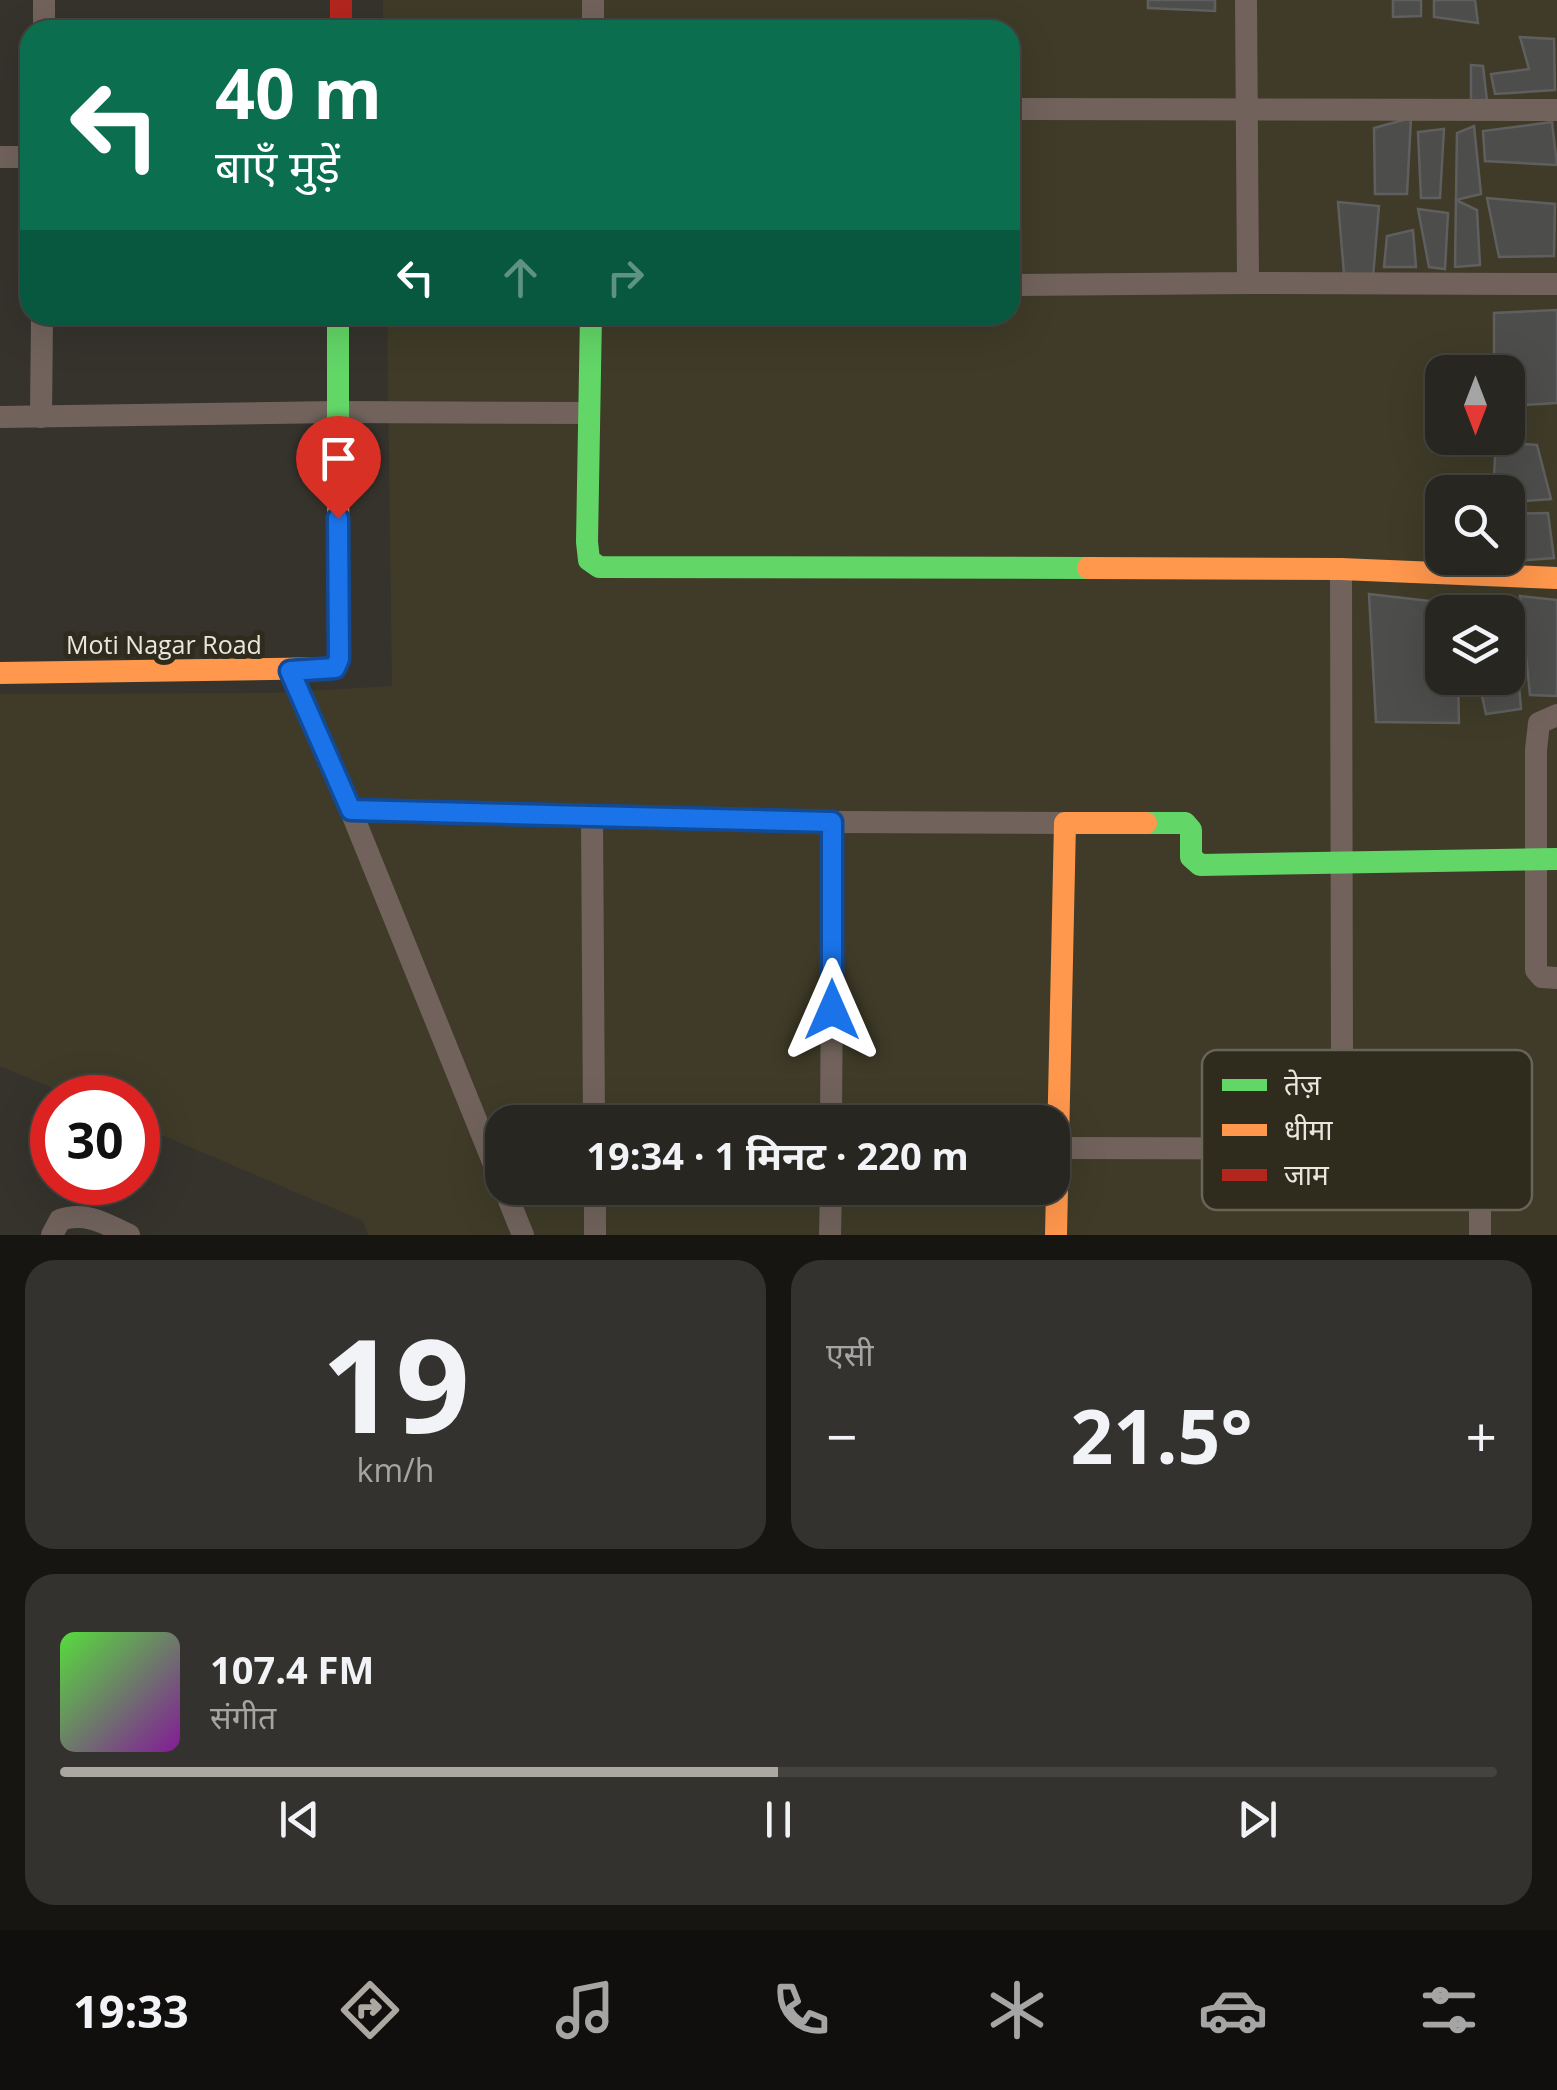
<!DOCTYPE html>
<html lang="hi">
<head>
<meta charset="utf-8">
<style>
	:root { --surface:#282621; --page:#34322e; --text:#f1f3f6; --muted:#a5a5a5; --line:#44433f; --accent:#aaa8a0 }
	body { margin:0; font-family:"Open Sans","Noto Sans Devanagari",sans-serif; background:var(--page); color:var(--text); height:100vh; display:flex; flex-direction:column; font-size:38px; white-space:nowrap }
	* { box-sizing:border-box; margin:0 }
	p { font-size:32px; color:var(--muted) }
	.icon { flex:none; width:55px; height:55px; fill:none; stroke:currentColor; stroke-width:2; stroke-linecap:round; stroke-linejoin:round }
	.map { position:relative; height:1235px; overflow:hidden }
	.details { display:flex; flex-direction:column; gap:25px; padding:25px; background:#161512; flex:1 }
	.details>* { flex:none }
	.top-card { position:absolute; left:20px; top:20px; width:1000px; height:305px; border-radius:30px; box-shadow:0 10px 40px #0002,0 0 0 2px var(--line); background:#0b6e4f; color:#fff; overflow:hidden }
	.needle { width:65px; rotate:180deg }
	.buttons { position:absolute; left:1425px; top:355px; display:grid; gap:20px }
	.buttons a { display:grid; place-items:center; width:100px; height:100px; border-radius:20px; background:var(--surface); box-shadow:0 10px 40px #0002,0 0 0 2px var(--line); font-size:50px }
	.speed { position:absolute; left:30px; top:1075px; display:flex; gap:20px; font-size:50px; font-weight:700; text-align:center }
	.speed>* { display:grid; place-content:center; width:130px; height:130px; border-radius:50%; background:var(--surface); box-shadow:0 10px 40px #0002,0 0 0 2px var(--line); line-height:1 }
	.speed .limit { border:15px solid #d22; background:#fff; color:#111 }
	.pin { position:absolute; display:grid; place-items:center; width:85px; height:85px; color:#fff; margin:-102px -42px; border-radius:50% 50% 50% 0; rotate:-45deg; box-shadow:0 0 10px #0007 }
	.pin .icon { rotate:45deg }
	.me { position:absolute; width:110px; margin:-55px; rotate:0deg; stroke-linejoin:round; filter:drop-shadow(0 0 8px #0008) }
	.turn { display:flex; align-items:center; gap:35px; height:210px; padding:0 30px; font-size:45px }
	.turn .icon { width:130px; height:130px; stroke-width:2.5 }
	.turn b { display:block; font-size:70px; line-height:85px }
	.lanes { display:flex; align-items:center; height:95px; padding:0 30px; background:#0003; justify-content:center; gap:50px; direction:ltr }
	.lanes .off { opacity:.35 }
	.big { font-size:75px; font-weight:700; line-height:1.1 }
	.details .tile { flex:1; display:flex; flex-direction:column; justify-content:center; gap:15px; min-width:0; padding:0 35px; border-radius:30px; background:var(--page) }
	.details .dial { align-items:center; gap:0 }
	.dial b { font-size:130px; line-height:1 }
	.song { display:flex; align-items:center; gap:30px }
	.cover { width:120px; height:120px; border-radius:15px; background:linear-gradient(135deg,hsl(110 70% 55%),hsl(290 70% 35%)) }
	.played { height:10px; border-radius:5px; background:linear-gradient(90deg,var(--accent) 50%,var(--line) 50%) }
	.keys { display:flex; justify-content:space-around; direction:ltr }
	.heat { display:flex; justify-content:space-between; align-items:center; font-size:55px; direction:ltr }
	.details .tiles { flex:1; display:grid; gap:25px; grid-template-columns:1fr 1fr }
	.tile:last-child { grid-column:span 2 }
	.trip { position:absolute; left:485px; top:1105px; width:585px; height:100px; border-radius:30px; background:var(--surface); box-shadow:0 10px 40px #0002,0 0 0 2px var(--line); font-weight:700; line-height:100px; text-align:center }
	.menu { display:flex; height:160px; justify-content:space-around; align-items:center; background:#100f0d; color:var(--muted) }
	.menu .icon { width:70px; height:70px }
	.menu .active { color:var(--accent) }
	.menu b { font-size:45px; color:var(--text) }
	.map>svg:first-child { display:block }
	.built { fill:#3f3b28; fill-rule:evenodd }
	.building { fill:#4d4d4c; stroke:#605f5f; stroke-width:2.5 }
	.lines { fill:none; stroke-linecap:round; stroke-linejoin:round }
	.street { stroke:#71635c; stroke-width:22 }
	.fast { stroke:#63d668; stroke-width:22 }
	.slow { stroke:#ff974d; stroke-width:22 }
	.jam { stroke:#b3261e; stroke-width:22 }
	.route-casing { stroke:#114b97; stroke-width:25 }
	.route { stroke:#1a73e8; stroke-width:18 }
	.labels { text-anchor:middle; stroke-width:10; stroke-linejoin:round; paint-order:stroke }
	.street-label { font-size:25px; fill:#e9e7de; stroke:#2f2c1e }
	.key { fill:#2f2c1e; stroke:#676458; stroke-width:2.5 }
	.key-label { font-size:28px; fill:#e9e7de }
</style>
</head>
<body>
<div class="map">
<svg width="1557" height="1235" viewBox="0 0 1557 1235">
	<rect width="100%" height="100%" fill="#35332c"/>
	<path class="built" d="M383 0H1557V1235H368L363 1221 138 1125V1098L74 1097 0 1066V694L268 693 392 686 387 315H1010V30H383ZM1442 372H1508V438H1442ZM1442 492H1508V558H1442ZM1442 612H1508V678H1442ZM502 1122H1052V1188H502Z"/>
	<g class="building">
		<polygon points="1148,0 1215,0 1215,11 1148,8"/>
		<polygon points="1393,0 1421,0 1421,16 1393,17"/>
		<polygon points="1434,0 1475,0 1478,23 1434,17"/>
		<polygon points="1520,37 1554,39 1555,90 1495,94 1491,74 1529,69"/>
		<polygon points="1471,65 1483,66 1487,101 1471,102"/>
		<polygon points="1411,118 1407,194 1375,194 1374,128"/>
		<polygon points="1552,122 1557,165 1485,161 1483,131"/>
		<polygon points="1474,126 1481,194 1456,200 1457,133"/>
		<polygon points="1444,129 1440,198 1421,198 1418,132"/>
		<polygon points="1487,198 1555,204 1554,256 1499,257"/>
		<polygon points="1456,200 1477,210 1480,265 1455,267"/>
		<polygon points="1338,202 1379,206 1373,277 1344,274"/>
		<polygon points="1418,209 1448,213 1445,269 1429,267"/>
		<polygon points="1413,230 1416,267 1384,267 1387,236"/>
		<polygon points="1557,310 1557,403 1508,406 1508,372 1494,372 1494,313"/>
		<polygon points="1496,442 1537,445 1551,499 1508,502 1508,492 1493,492"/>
		<polygon points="1548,513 1554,558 1489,563 1488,558 1508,558 1508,514"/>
		<polygon points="1369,594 1455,604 1456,612 1442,612 1442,678 1458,678 1459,723 1376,722"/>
		<polygon points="1520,596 1557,600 1557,696 1530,695"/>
		<polygon points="1508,613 1513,613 1521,709 1486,714 1478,678 1508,678"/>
	</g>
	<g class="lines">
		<g class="street">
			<polyline points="44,0 44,30"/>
			<polyline points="593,30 593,0"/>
			<polyline points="1010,109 1557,110"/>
			<polyline points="0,157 30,157"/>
			<polyline points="1248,283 1557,284"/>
			<polyline points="1010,285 1248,283 1246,0"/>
			<polyline points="0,417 337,412 588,413"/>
			<polyline points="41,417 42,315"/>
			<polyline points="1341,569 1342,1058"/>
			<polyline points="290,671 351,811 502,1184"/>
			<polyline points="1557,715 1539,723 1536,750 1536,970 1542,977 1557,978"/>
			<polyline points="351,811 833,822 1065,823"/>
			<polyline points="592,817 594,1122"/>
			<polyline points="831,1122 833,822"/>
			<polyline points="1058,1148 1471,1149 1480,1160 1480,1235"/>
			<polyline points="504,1188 523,1235"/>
			<polyline points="595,1188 595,1235"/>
			<path d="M52 1235 60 1220C86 1211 106 1224 129 1235"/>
			<polyline points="830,1235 831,1188"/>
		</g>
		<g class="fast">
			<polyline points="338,315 338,468"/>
			<polyline points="591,315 587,542 589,560 599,567 1088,568"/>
			<polyline points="1146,823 1185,823 1191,830 1191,857 1200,865 1557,859"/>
		</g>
		<g class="slow">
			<polyline points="1088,568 1341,569 1557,578"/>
			<polyline points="0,673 335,668 339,659 338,468"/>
			<polyline points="1056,1235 1065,823 1146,823"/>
		</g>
		<polyline class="jam" points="341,0 341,30"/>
	</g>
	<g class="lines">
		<g class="route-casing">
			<polyline id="route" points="338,518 339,659 335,668 290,671 351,810 832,822 832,1010"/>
		</g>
		<use href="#route" class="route"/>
	</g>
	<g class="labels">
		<g class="street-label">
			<text x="164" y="654">Moti Nagar Road</text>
		</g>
	</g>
	<rect x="1202" y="1050" width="330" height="160" rx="15" class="key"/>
	<rect x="1222" y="1079" width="45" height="12" fill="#63d668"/>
	<rect x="1222" y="1124" width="45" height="12" fill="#ff974d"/>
	<rect x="1222" y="1169" width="45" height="12" fill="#b3261e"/>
	<g class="key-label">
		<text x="1284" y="1095">तेज़</text>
		<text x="1284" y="1140">धीमा</text>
		<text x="1284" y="1185">जाम</text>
	</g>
</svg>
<div class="buttons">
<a><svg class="needle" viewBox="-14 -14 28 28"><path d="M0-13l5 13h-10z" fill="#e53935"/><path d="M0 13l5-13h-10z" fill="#a5a5a5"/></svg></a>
<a><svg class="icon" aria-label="search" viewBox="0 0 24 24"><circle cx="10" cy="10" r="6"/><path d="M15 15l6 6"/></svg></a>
<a><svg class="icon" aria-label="layers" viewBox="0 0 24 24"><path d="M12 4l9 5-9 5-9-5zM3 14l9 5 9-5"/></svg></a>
</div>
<div class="speed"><div class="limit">30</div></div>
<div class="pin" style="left:338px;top:518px;background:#d93025"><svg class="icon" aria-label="arrive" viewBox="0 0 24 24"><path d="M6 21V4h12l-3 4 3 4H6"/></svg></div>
<svg class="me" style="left:832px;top:1010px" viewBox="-20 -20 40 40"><path d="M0-17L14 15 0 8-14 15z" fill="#1a73e8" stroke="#fff" stroke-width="4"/></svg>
<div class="trip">19:34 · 1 मिनट · 220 m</div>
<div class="top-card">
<div class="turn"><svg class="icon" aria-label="left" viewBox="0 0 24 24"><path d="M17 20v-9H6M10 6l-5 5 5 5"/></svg><div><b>40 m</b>बाएँ मुड़ें</div></div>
<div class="lanes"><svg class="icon" aria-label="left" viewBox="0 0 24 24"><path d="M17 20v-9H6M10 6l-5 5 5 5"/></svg><svg class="icon off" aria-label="ahead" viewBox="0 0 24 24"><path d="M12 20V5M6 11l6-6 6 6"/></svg><svg class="icon off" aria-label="right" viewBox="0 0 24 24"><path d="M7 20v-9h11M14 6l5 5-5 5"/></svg></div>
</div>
</div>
<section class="details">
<div class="tiles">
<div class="tile dial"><b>19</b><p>km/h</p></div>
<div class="tile"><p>एसी</p>
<div class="heat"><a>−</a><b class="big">21.5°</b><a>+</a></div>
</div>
<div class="tile">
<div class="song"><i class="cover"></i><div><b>107.4 FM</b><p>संगीत</p></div></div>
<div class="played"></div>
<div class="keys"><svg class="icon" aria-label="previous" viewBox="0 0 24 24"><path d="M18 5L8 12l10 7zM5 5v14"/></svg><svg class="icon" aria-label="pause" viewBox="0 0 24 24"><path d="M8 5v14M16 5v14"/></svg><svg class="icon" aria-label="next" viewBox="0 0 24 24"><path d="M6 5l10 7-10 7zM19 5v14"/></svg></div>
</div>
</div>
</section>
<nav class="menu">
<b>19:33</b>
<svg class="icon active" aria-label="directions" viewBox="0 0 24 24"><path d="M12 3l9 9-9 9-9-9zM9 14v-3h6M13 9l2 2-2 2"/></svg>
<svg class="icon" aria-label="music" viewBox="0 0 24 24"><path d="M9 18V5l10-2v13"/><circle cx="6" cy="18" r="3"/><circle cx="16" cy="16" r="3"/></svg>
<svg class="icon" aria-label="phone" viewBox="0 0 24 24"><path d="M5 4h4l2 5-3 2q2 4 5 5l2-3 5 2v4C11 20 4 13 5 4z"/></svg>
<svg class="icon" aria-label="climate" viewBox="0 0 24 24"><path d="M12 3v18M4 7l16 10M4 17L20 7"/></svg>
<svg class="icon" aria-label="car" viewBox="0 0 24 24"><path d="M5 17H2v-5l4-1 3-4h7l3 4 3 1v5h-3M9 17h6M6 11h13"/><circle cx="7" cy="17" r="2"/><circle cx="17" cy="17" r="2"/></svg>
<svg class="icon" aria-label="filters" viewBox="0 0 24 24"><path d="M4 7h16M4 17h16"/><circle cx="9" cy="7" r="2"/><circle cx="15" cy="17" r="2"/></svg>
</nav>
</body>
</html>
